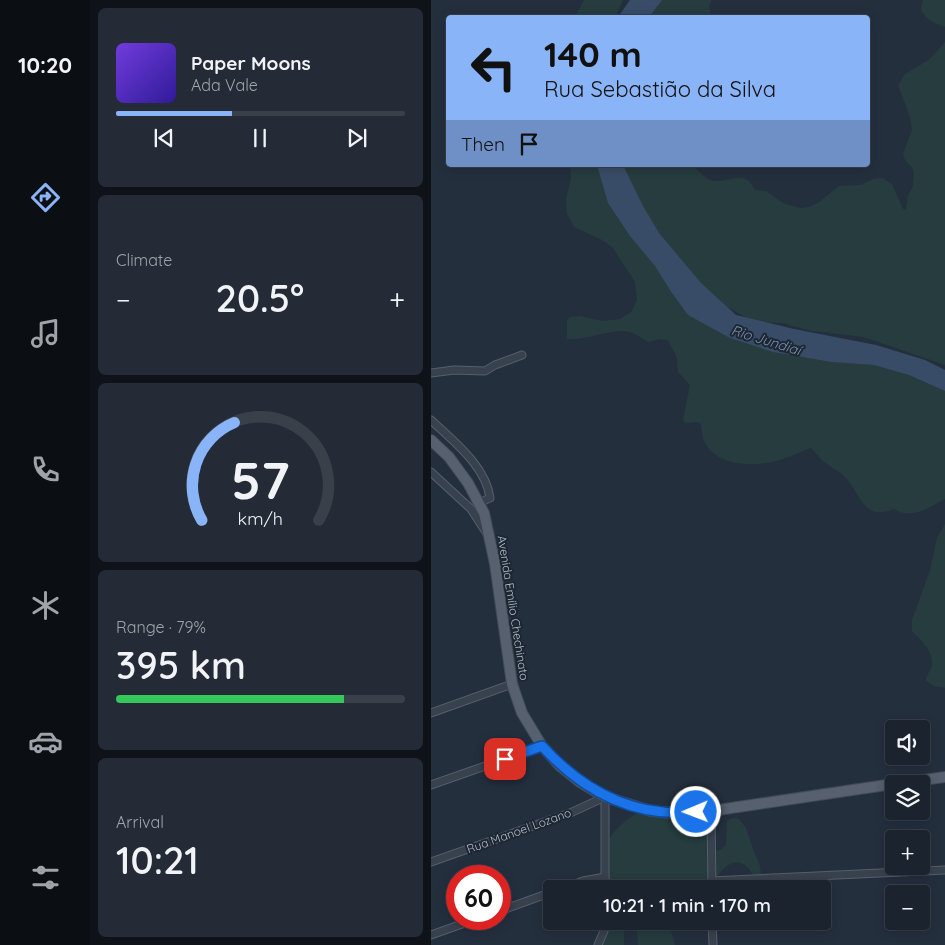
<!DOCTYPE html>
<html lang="en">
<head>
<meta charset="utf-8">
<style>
	:root { --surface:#1b232e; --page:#242b36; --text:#f1f3f6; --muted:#a0a4aa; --line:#39404a; --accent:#8ab4f8 }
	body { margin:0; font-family:Quicksand,sans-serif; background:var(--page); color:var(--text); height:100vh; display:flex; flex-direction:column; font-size:19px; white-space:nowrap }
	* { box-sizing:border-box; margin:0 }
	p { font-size:16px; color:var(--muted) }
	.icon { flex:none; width:28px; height:28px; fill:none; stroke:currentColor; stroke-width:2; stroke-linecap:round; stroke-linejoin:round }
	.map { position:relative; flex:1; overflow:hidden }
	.drawer { display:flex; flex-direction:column; gap:8px; padding:8px; background:#0f1319; width:341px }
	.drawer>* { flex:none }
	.hud { position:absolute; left:15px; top:15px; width:424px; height:152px; border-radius:5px; box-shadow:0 2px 12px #0003,0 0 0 1px var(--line); background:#8ab4f8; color:#111; overflow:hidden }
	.tools { position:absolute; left:454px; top:720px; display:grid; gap:10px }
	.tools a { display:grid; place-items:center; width:45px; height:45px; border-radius:5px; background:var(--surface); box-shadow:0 2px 12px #0003,0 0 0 1px var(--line); font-size:25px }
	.speed { position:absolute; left:15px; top:865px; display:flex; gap:10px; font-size:25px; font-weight:700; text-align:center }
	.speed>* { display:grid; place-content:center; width:65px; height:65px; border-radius:50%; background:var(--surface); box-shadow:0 2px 12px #0003,0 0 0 1px var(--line); line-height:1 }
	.speed .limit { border:8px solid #d22; background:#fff; color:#111 }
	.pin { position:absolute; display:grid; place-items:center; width:42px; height:42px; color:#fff; margin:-21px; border-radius:10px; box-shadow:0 2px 8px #0006 }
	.me { position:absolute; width:55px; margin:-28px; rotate:269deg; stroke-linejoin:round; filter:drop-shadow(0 0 4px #0008) }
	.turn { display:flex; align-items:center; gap:18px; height:105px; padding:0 15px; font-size:22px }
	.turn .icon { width:65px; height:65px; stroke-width:2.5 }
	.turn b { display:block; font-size:35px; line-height:42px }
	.then { display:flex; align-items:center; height:48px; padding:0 15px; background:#0003; gap:10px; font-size:19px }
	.big { font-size:38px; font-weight:600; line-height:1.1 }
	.drawer .tile { flex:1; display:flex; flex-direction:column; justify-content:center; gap:8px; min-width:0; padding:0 18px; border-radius:8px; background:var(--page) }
	.drawer .dial { align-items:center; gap:0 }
	.dial svg { height:130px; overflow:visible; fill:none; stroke:var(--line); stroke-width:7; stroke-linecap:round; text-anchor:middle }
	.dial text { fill:var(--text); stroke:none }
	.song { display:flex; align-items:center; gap:15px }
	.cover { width:60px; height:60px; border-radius:8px; background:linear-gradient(135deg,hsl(260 70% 55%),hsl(250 70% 35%)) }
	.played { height:5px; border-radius:2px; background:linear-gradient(90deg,var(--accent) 40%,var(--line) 40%) }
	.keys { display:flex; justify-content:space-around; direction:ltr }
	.heat { display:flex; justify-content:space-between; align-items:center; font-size:28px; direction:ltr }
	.charge { height:8px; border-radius:4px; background:linear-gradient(90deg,#34c759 79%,var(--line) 0) }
	.trip { position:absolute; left:112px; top:880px; width:288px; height:50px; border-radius:5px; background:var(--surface); box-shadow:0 2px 12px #0003,0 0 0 1px var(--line); font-weight:600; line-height:50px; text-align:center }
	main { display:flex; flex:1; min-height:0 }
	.tab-bar { display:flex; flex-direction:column; width:90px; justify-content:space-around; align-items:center; background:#0b0e12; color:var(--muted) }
	.tab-bar .icon { width:35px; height:35px }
	.tab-bar .current { color:var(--accent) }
	.tab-bar b { font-size:22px; color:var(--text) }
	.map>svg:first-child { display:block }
	.green { fill:#263c3f }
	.water { fill:#394c67 }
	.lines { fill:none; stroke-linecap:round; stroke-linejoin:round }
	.minor-casing { stroke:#565f6c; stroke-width:9 }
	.primary-casing { stroke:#414a57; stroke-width:12 }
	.minor { stroke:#38414e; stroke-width:7 }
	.primary { stroke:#56606e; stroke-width:10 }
	.route-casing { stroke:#114b97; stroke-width:12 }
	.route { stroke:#1a73e8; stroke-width:9 }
	.labels { text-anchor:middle; stroke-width:4; stroke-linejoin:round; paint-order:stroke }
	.street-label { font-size:12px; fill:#b4bcc9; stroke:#1d2633 }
	.water-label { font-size:14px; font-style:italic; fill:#7c92b1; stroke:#1d2633 }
</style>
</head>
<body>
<main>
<nav class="tab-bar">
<b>10:20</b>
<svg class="icon current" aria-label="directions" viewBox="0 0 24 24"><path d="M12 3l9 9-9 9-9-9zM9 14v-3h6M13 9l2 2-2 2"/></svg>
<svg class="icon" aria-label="music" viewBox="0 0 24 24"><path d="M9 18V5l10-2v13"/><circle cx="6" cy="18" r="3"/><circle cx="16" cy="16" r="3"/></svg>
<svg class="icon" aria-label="phone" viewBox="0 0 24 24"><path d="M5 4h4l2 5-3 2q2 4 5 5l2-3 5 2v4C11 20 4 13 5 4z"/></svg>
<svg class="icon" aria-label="climate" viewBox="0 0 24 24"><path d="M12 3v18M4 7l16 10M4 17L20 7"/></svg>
<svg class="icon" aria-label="car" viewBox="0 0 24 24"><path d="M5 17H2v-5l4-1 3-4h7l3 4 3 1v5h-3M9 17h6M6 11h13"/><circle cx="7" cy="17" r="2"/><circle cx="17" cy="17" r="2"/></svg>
<svg class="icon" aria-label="filters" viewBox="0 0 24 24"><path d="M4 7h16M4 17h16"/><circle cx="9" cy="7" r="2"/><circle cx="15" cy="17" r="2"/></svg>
</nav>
<section class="drawer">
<div class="tile">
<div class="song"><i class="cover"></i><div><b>Paper Moons</b><p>Ada Vale</p></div></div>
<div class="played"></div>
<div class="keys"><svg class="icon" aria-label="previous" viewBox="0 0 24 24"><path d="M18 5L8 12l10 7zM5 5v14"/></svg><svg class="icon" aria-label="pause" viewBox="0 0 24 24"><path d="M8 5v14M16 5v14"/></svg><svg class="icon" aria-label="next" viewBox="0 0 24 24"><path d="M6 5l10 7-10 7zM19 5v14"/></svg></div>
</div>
<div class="tile"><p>Climate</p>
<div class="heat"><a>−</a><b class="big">20.5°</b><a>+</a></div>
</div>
<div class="tile dial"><svg viewBox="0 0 100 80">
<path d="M14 69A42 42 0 1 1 86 69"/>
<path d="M14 69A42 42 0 0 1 34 9" stroke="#8ab4f8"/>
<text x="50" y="56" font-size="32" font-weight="700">57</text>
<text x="50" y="72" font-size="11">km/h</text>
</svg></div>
<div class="tile"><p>Range · 79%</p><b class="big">395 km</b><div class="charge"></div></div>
<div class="tile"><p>Arrival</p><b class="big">10:21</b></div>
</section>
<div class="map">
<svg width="514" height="945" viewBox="0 0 514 945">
	<rect width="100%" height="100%" fill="#242f3e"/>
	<g class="green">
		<polygon points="153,0 192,0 184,17 144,17"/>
		<polygon points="221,0 281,0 278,5 280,17 205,18"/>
		<path d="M492 0H514V27C506 25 492 18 490 9 490 8 492 1 492 0Z"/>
		<path d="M514 42V365L433 337 381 331 351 323 326 322 316 318 289 303 241 257 185 165H261C266 169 272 176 277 179 295 188 311 164 324 190L335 191 352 203 369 208 377 207 387 203 408 186 429 185 442 179 451 178 461 184 472 209 475 210 477 195 482 186 483 173 481 167 474 160 472 154 481 130 479 117 467 85 474 74 499 59Z"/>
		<path d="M139 165H166L176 194 251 300 446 356 514 387V499C497 508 481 520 463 509 433 521 431 497 416 479 409 471 399 467 391 460 387 456 384 452 380 448 371 451 361 456 352 459 327 467 288 468 274 443 271 438 271 430 270 424L266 422 255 423 252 420 259 385 247 372 246 358 237 340 229 339 217 342C209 337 201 331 192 331 174 331 157 340 136 339V320L139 317 149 316 172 321 189 319 200 312 206 300 204 282 182 248 173 241 143 227 136 214 135 199 140 178Z"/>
		<path d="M514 524V688L503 686 495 681C495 675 499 672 501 666 503 651 490 640 481 631V620L499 570 506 538Z"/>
		<path d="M206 813C222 815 260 816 271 828 278 834 276 846 284 851L290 850 295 845 296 821 302 818 308 819 315 828 322 849 329 866 330 874 327 878 323 877C321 874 319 869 316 867 301 852 284 877 280 889H257L244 880 238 879 221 889H174C173 878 169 862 172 852 178 834 190 823 206 813Z"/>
		<polygon points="177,921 193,921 193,945 172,945"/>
		<polygon points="205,921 232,921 241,934 244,945 207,945"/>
	</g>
	<g class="water">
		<polygon points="199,0 231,0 218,17 187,17"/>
		<polygon points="166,165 192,165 212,206 228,233 270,283 305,315 363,329 445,345 494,360 514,370 514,391 478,375 443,365 401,362 342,352 299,338 257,315 241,293 224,266 199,236 177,203"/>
	</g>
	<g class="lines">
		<g class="minor-casing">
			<g id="minor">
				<polyline points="0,373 23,370 54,371 64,365 91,355"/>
				<path d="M0 420C22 441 55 466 59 498L48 503"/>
				<polyline points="0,472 40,509 55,532"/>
				<polyline points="0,713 81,684"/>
				<polyline points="0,785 111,746"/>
				<polyline points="280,811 281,889"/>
				<polyline points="0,862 139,813 174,797 174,889"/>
				<polyline points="280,881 514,870"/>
				<polyline points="131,889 152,881 174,877"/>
				<polyline points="69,911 121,892"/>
				<polyline points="281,921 282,945"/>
				<polyline points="0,935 45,919"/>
				<polyline points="167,945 173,931 174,921"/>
			</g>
		</g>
		<g class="primary-casing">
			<g id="primary">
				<polyline points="0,440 18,457 37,483 53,513 64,564 81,684 91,713 111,746 128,765 149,782 174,797 220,811 249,814 280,811 462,784"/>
				<polyline points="464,784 514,777"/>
			</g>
		</g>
		<use href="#minor" class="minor"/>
		<use href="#primary" class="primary"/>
	</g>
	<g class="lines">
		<g class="route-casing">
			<path id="route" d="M74 759 111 746C152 791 202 818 265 812"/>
		</g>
		<use href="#route" class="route"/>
	</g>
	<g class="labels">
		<g class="street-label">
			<text transform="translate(82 608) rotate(81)" y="4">Avenida Emílio Chechinato</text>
			<text transform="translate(88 831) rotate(-20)" y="4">Rua Manoel Lozano</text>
		</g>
		<g class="water-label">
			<text transform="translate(335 340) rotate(17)" y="5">Rio Jundiaí</text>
		</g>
	</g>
</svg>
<div class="tools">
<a><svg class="icon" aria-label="sound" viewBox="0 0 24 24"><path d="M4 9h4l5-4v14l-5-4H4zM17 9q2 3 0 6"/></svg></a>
<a><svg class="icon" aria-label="layers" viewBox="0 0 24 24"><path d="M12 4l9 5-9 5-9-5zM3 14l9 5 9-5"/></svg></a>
<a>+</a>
<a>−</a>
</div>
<div class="speed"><div class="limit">60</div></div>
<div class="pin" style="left:74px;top:759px;background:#d93025"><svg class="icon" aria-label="arrive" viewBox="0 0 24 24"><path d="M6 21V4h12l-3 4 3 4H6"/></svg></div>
<svg class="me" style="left:265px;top:812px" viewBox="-20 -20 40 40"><circle r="17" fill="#1a73e8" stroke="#fff" stroke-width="3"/><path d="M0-11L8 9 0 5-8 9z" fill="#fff"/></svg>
<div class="trip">10:21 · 1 min · 170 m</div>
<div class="hud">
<div class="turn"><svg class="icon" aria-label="left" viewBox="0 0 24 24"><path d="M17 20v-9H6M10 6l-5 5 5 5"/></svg><div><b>140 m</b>Rua Sebastião da Silva</div></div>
<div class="then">Then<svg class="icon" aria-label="arrive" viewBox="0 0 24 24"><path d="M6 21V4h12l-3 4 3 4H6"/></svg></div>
</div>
</div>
</main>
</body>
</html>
